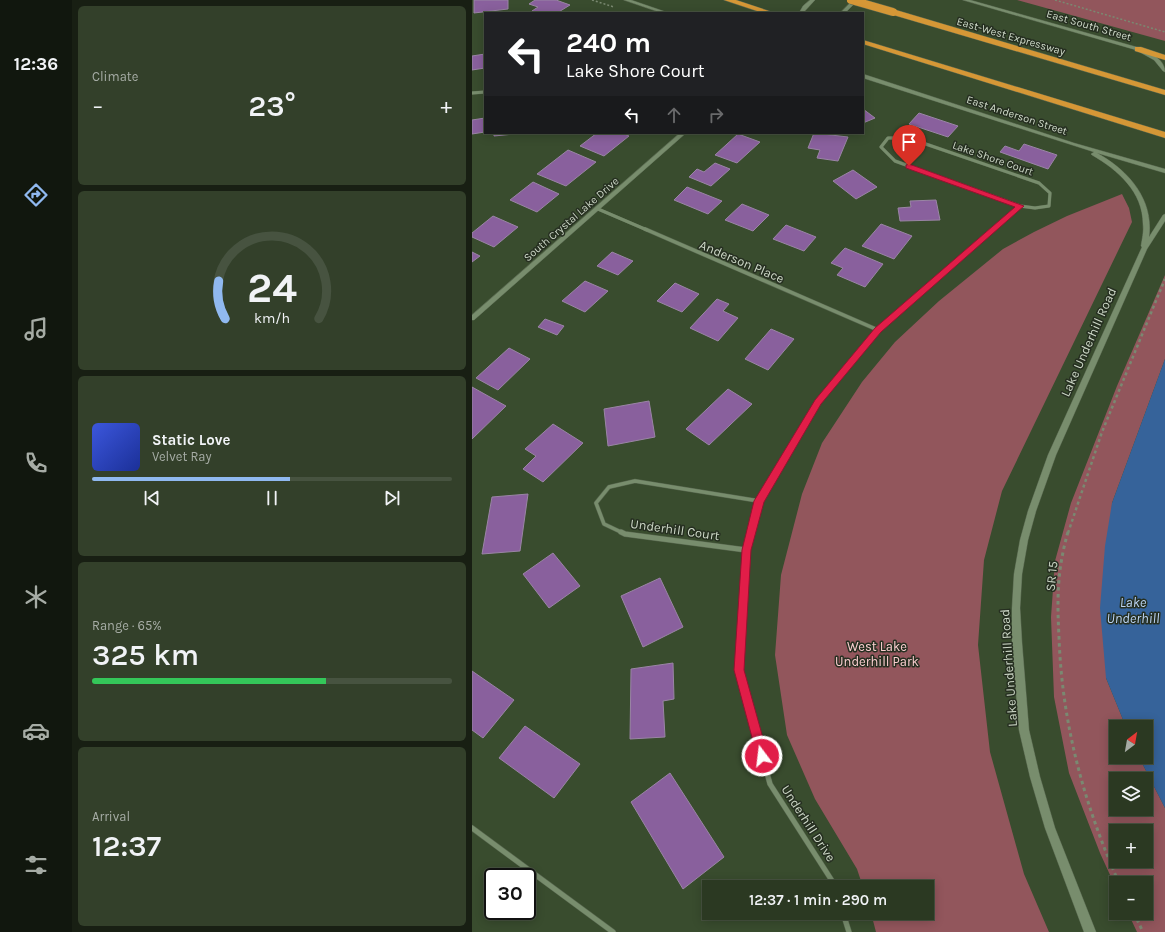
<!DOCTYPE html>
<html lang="en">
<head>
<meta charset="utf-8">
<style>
	:root { --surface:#2b3922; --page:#33402a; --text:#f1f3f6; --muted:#a6aca5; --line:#475340; --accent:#90b9f0 }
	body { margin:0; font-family:Karla,sans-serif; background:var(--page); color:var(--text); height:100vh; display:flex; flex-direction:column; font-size:15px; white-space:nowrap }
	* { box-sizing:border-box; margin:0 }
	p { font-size:13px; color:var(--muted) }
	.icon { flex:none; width:22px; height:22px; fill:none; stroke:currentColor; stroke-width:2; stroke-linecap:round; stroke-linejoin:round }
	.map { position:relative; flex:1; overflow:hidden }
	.side { display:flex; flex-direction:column; gap:6px; padding:6px; background:#181f13; width:400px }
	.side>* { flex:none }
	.banner { position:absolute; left:12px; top:12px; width:380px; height:122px; border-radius:0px; box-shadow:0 2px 10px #0003,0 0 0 1px var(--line); background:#202124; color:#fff; overflow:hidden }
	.needle { width:26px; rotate:31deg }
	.controls { position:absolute; left:637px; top:720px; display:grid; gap:8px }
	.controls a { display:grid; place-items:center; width:44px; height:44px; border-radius:0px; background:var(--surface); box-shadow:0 2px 10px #0003,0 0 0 1px var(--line); font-size:20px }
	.speed { position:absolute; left:12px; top:868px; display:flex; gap:8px; font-size:20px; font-weight:700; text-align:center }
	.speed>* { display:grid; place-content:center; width:52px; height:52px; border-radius:50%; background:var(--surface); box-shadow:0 2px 10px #0003,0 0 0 1px var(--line); line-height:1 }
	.speed .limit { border:2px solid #111; border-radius:6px; background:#fff; color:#111 }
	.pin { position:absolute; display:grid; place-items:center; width:34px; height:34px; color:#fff; margin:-41px -17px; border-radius:50% 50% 50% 0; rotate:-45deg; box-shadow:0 0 4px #0007 }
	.pin .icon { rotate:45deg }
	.me { position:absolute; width:44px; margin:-22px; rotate:345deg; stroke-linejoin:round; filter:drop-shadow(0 0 3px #0008) }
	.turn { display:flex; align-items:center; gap:14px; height:84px; padding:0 16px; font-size:18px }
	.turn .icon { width:52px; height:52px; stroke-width:2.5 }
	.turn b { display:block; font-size:28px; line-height:34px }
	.lanes { display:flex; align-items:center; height:38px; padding:0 16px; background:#0003; justify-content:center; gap:20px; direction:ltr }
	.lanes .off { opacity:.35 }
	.big { font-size:30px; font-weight:600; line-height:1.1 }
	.side .card { flex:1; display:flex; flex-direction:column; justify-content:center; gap:6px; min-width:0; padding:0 14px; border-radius:6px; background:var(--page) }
	.side .dial { align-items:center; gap:0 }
	.dial svg { height:104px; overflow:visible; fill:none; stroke:var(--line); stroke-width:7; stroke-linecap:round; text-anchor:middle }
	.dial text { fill:var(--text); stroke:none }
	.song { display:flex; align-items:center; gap:12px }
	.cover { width:48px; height:48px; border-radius:6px; background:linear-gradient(135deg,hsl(230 70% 55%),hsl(230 70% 35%)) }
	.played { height:4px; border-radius:2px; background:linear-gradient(90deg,var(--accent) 55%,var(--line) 55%) }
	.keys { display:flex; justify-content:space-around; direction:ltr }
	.heat { display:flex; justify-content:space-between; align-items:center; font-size:22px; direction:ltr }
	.charge { height:6px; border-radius:3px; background:linear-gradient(90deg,#34c759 65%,var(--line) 0) }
	.trip { position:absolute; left:230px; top:880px; width:232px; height:40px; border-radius:0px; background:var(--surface); box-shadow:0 2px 10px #0003,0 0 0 1px var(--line); font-weight:600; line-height:40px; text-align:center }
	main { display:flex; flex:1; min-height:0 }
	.tabs { display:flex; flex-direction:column; width:72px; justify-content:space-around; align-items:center; background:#11170e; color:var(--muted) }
	.tabs .icon { width:28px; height:28px }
	.tabs .selected { color:var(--accent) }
	.tabs b { font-size:18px; color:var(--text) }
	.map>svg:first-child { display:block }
	.green { fill:#92565c; fill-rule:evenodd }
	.water { fill:#36639a }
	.building { fill:#89609d; stroke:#9a85a5 }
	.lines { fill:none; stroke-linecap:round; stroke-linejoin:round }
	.minor-far2-casing { stroke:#57664e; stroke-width:3.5 }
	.minor-far1-casing { stroke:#57664e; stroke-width:4.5 }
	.minor-casing { stroke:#57664e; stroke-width:6 }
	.tertiary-casing { stroke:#57664e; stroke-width:1 }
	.secondary-casing { stroke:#57664e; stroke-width:1 }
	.motorway-casing { stroke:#57664e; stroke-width:1 }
	.path-far2 { stroke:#7a8971; stroke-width:1.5; stroke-dasharray:2 2; stroke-linecap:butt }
	.path-far1 { stroke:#7a8971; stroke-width:2.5; stroke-dasharray:3 3; stroke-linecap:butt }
	.path { stroke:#7a8971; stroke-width:3; stroke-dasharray:3.5 3.5; stroke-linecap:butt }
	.minor-far2 { stroke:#788d6d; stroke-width:3 }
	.minor-far1 { stroke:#788d6d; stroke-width:3.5 }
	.minor { stroke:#788d6d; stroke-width:5 }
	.tertiary { fill:#788d6d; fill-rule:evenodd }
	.secondary { fill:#788d6d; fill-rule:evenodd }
	.motorway { fill:#d59736; fill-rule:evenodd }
	.motorway-bridge-casing { stroke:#57664e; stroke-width:9; stroke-linecap:butt }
	.motorway-bridge { stroke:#d59736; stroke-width:8 }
	.route { fill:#e11d48; stroke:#92132f }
	.labels { text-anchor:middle; stroke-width:3; stroke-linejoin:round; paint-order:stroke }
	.far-street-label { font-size:11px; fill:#ccd7c6; stroke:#262f21 }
	.street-label { font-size:13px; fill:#ccd7c6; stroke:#262f21 }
	.park-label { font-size:13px; fill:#fdcfd1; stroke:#262f21 }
	.water-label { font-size:14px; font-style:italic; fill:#bbd4f4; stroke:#262f21 }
</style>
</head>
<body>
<main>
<nav class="tabs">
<b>12:36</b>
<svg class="icon selected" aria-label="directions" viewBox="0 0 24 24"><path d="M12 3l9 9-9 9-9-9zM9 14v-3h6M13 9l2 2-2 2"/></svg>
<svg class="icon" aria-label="music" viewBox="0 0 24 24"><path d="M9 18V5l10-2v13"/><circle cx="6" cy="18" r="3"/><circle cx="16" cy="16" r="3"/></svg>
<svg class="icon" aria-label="phone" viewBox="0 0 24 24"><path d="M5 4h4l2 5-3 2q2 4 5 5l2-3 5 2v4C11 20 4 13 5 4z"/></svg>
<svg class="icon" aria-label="climate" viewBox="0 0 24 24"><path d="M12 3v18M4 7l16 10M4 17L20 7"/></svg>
<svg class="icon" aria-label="car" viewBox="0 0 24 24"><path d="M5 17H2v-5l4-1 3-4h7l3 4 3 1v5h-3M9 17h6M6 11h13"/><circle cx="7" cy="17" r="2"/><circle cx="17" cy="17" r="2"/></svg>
<svg class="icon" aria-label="filters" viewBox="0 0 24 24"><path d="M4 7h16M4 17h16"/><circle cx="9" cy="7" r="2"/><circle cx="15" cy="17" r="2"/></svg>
</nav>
<section class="side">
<div class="card"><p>Climate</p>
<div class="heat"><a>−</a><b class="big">23°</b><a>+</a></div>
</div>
<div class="card dial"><svg viewBox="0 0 100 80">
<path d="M14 69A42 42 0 1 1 86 69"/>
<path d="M14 69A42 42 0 0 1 9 40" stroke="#90b9f0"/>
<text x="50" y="56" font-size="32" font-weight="700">24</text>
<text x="50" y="72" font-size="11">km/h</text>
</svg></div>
<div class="card">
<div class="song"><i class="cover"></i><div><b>Static Love</b><p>Velvet Ray</p></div></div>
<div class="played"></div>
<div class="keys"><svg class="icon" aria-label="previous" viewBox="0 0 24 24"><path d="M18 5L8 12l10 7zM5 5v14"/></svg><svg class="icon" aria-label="pause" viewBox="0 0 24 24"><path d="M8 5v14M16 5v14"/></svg><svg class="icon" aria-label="next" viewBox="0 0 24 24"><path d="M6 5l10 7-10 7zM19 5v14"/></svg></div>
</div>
<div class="card"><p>Range · 65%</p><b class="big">325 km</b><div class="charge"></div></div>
<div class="card"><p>Arrival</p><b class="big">12:37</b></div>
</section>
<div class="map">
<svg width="693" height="932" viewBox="0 0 693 932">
	<rect width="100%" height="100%" fill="#394c2e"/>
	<g class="green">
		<polygon points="545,0 693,0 693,41"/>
		<polygon points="650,194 657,208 660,222 530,491 512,560 506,645 518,752 552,874 577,932 404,932 399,913 455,913 455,887 391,887 385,869 343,799 315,735 303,655 309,575 330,494 350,443 390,382 423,342 467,301 531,249 562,232 595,216"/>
		<path d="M693 275V359L640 503 634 678 654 727H644V757H667L693 808V932H665L656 913H674V883H644V888L628 853 597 773 582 697 579 617 583 561 599 503 645 386ZM644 779H674V809H644ZM644 831H674V861H644Z"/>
	</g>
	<polygon class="water" points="693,359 693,808 667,757 674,757 674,727 654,727 634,678 628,608 633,546 640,503"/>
	<g class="building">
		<polygon points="2,0 36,0 36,9 2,13"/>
		<polygon points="63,0 84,0 98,5 85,13 67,13 60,11 66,7 57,4"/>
		<polygon points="13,54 13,68 0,70 0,56"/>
		<polygon points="391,109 403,118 391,123"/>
		<polygon points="447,113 486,126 476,137 437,124"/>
		<polygon points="13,118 13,132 0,134 0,120"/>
		<polygon points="22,133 42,133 42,134 22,136"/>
		<polygon points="125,133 150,133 157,136 132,156 108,146"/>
		<polygon points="342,133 376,137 366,161 345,158 348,150 336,148"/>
		<polygon points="266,134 288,142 265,163 243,155"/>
		<polygon points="552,144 585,155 576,169 528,152 533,146 547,151"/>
		<polygon points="96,150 124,162 94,186 65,174"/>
		<polygon points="243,163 258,169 239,186 217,177 225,169 232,172"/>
		<polygon points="381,170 405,187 384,199 361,181"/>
		<polygon points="61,182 87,194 65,212 38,200"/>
		<polygon points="215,187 250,201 236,214 202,200"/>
		<polygon points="464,200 468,220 428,221 426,208 439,207 438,201"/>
		<polygon points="270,204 297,215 281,231 253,220"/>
		<polygon points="21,216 46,227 22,247 0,237 0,233"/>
		<polygon points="409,224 440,236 422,259 390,246"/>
		<polygon points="314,225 344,237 332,251 301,239"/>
		<polygon points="373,248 411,264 393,287 365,275 371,268 359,263"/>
		<polygon points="0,252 8,256 0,262"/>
		<polygon points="140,252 161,261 146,275 125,266"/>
		<polygon points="113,281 136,291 113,312 90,301"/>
		<polygon points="203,283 227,294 210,312 185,301"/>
		<polygon points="245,299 257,304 251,311 266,318 246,341 218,328"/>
		<polygon points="73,319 92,326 85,335 66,327"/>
		<polygon points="299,329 322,339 296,370 273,359"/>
		<polygon points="37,348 58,359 26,390 4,378"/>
		<polygon points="0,387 34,406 0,439"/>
		<polygon points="256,389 280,404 237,445 214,429"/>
		<polygon points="177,401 183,437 136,446 132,409"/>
		<polygon points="81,424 111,443 71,482 51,469 64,456 53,449"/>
		<polygon points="56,494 48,551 10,554 20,497"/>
		<polygon points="81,553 108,586 77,608 51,574"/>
		<polygon points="188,578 211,627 171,647 149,596"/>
		<polygon points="201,663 202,699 191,701 193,737 158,739 159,669"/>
		<polygon points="0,671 42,700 11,738 0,730"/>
		<polygon points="53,726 108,764 82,798 27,758"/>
		<polygon points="198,773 252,857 211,889 159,802"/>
	</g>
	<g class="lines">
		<g class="minor-far2-casing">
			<g id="minor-far2">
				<polyline points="0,93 13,92"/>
				<polygon points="416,138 430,138 445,141 567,183 578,193 577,206 563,208 548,206 423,161 409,147"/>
				<polyline points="126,209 175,230"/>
				<polyline points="520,230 548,206"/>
			</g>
		</g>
		<g class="minor-far1-casing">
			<g id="minor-far1">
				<polyline points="173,229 406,330"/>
				<polyline points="151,533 132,524 124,503 137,487 163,481 287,501"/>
				<polyline points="278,533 287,501 346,402 406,330 521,229"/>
			</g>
		</g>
		<g class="minor-casing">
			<g id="minor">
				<polyline points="149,532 153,534 274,550"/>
				<polyline points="279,532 274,550 267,670 298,784 364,887"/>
				<polyline points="0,828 141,932"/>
				<polyline points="371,913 377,932"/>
			</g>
		</g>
		<g class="tertiary-casing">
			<polygon id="tertiary" points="208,133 214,133 2,320 0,320 0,315"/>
		</g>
		<g class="secondary-casing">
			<g id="secondary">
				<polygon points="152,0 159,0 197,13 190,13"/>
				<polygon points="338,0 343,0 331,13 327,13 331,6"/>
				<polygon points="381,0 386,0 373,13 368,13"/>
				<path d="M491 0H498L668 48C678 53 693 59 693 72L691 71 682 60 664 50Z"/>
				<path d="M391 74 602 143 693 169V173L625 153C656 170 682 199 677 237L691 215 693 214V221L675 249 584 455 564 511 556 540 550 574 548 608 550 643 557 730 568 777 583 828 624 932H612L573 828 558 777 547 730 540 643V608L542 574 548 540 556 511 576 455 670 247 669 246C670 239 672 232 671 224 671 192 646 170 620 155L619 154 622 152 391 78Z"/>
			</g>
		</g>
		<g class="motorway-casing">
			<g id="motorway">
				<polygon points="252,0 264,0 303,13 291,13"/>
				<polygon points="418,10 424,10 693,90 693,95 418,14"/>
				<polygon points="391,40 693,132 693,138 391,44"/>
				<polygon points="663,47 669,47 693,55 693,60 663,51"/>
			</g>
		</g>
		<g class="path-far2">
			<polyline points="120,0 142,7"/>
			<polyline points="583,0 693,32"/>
		</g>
		<polyline class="path-far1" points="596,533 630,432 693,279"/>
		<g class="path">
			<path d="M596 532C585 570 585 599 587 637 590 724 612 804 647 883"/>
			<polyline points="662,913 671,932"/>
		</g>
		<use href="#minor-far2" class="minor-far2"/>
		<use href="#minor-far1" class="minor-far1"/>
		<use href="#minor" class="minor"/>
		<use href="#tertiary" class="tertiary"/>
		<use href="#secondary" class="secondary"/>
		<use href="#motorway" class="motorway"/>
		<g class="motorway-bridge-casing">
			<polyline id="motorway-bridge" points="379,0 421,12"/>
		</g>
		<use href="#motorway-bridge" class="motorway-bridge"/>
	</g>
	<polygon class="route" points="437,164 552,206 409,332 349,404 292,502 279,550 272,670 296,756 294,760 290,761 286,760 285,756 262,670 270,550 282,501 343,400 403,328 543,207 434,168 434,165"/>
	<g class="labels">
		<g class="far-street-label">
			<text transform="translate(617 25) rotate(16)" y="4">East South Street</text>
			<text transform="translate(539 36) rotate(16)" y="4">East-West Expressway</text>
			<text transform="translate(545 115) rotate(18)" y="4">East Anderson Street</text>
			<text transform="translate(521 158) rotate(19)" y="4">Lake Shore Court</text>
			<text transform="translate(99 219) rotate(-41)" y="4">South Crystal Lake Drive</text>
		</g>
		<g class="street-label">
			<text transform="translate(270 261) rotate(23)" y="5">Anderson Place</text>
			<text transform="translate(616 342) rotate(-66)" y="5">Lake Underhill Road</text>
			<text transform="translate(203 529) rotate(8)" y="5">Underhill Court</text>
			<text transform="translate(579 576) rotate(-84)" y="5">SR 15</text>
			<text transform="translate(536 668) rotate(-94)" y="5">Lake Underhill Road</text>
			<text transform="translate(337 823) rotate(57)" y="5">Underhill Drive</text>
		</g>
		<g class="park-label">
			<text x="405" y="651">West Lake<tspan x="405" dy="15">Underhill Park</tspan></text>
		</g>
		<g class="water-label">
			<text x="661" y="607">Lake<tspan x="661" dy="16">Underhill</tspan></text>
		</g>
	</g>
</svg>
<div class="controls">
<a><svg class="needle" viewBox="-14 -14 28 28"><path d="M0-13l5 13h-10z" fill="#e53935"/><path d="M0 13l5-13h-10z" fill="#a6aca5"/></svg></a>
<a><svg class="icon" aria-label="layers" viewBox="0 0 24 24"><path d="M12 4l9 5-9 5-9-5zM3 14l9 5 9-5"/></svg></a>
<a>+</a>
<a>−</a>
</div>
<div class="speed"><div class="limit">30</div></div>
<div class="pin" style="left:437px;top:166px;background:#d93025"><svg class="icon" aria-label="arrive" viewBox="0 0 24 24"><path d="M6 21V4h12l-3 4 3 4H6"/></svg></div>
<svg class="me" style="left:290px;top:756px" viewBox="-20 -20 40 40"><circle r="17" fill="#e11d48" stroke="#fff" stroke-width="3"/><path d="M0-11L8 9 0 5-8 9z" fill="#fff"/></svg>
<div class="trip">12:37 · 1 min · 290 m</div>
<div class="banner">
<div class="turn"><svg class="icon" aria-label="left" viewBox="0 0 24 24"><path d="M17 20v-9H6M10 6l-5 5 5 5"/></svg><div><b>240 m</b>Lake Shore Court</div></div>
<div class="lanes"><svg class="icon" aria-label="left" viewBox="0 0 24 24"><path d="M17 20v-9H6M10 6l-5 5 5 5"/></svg><svg class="icon off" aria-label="ahead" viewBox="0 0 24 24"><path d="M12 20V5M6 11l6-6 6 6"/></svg><svg class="icon off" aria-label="right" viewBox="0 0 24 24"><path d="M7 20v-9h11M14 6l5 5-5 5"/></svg></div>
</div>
</div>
</main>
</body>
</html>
